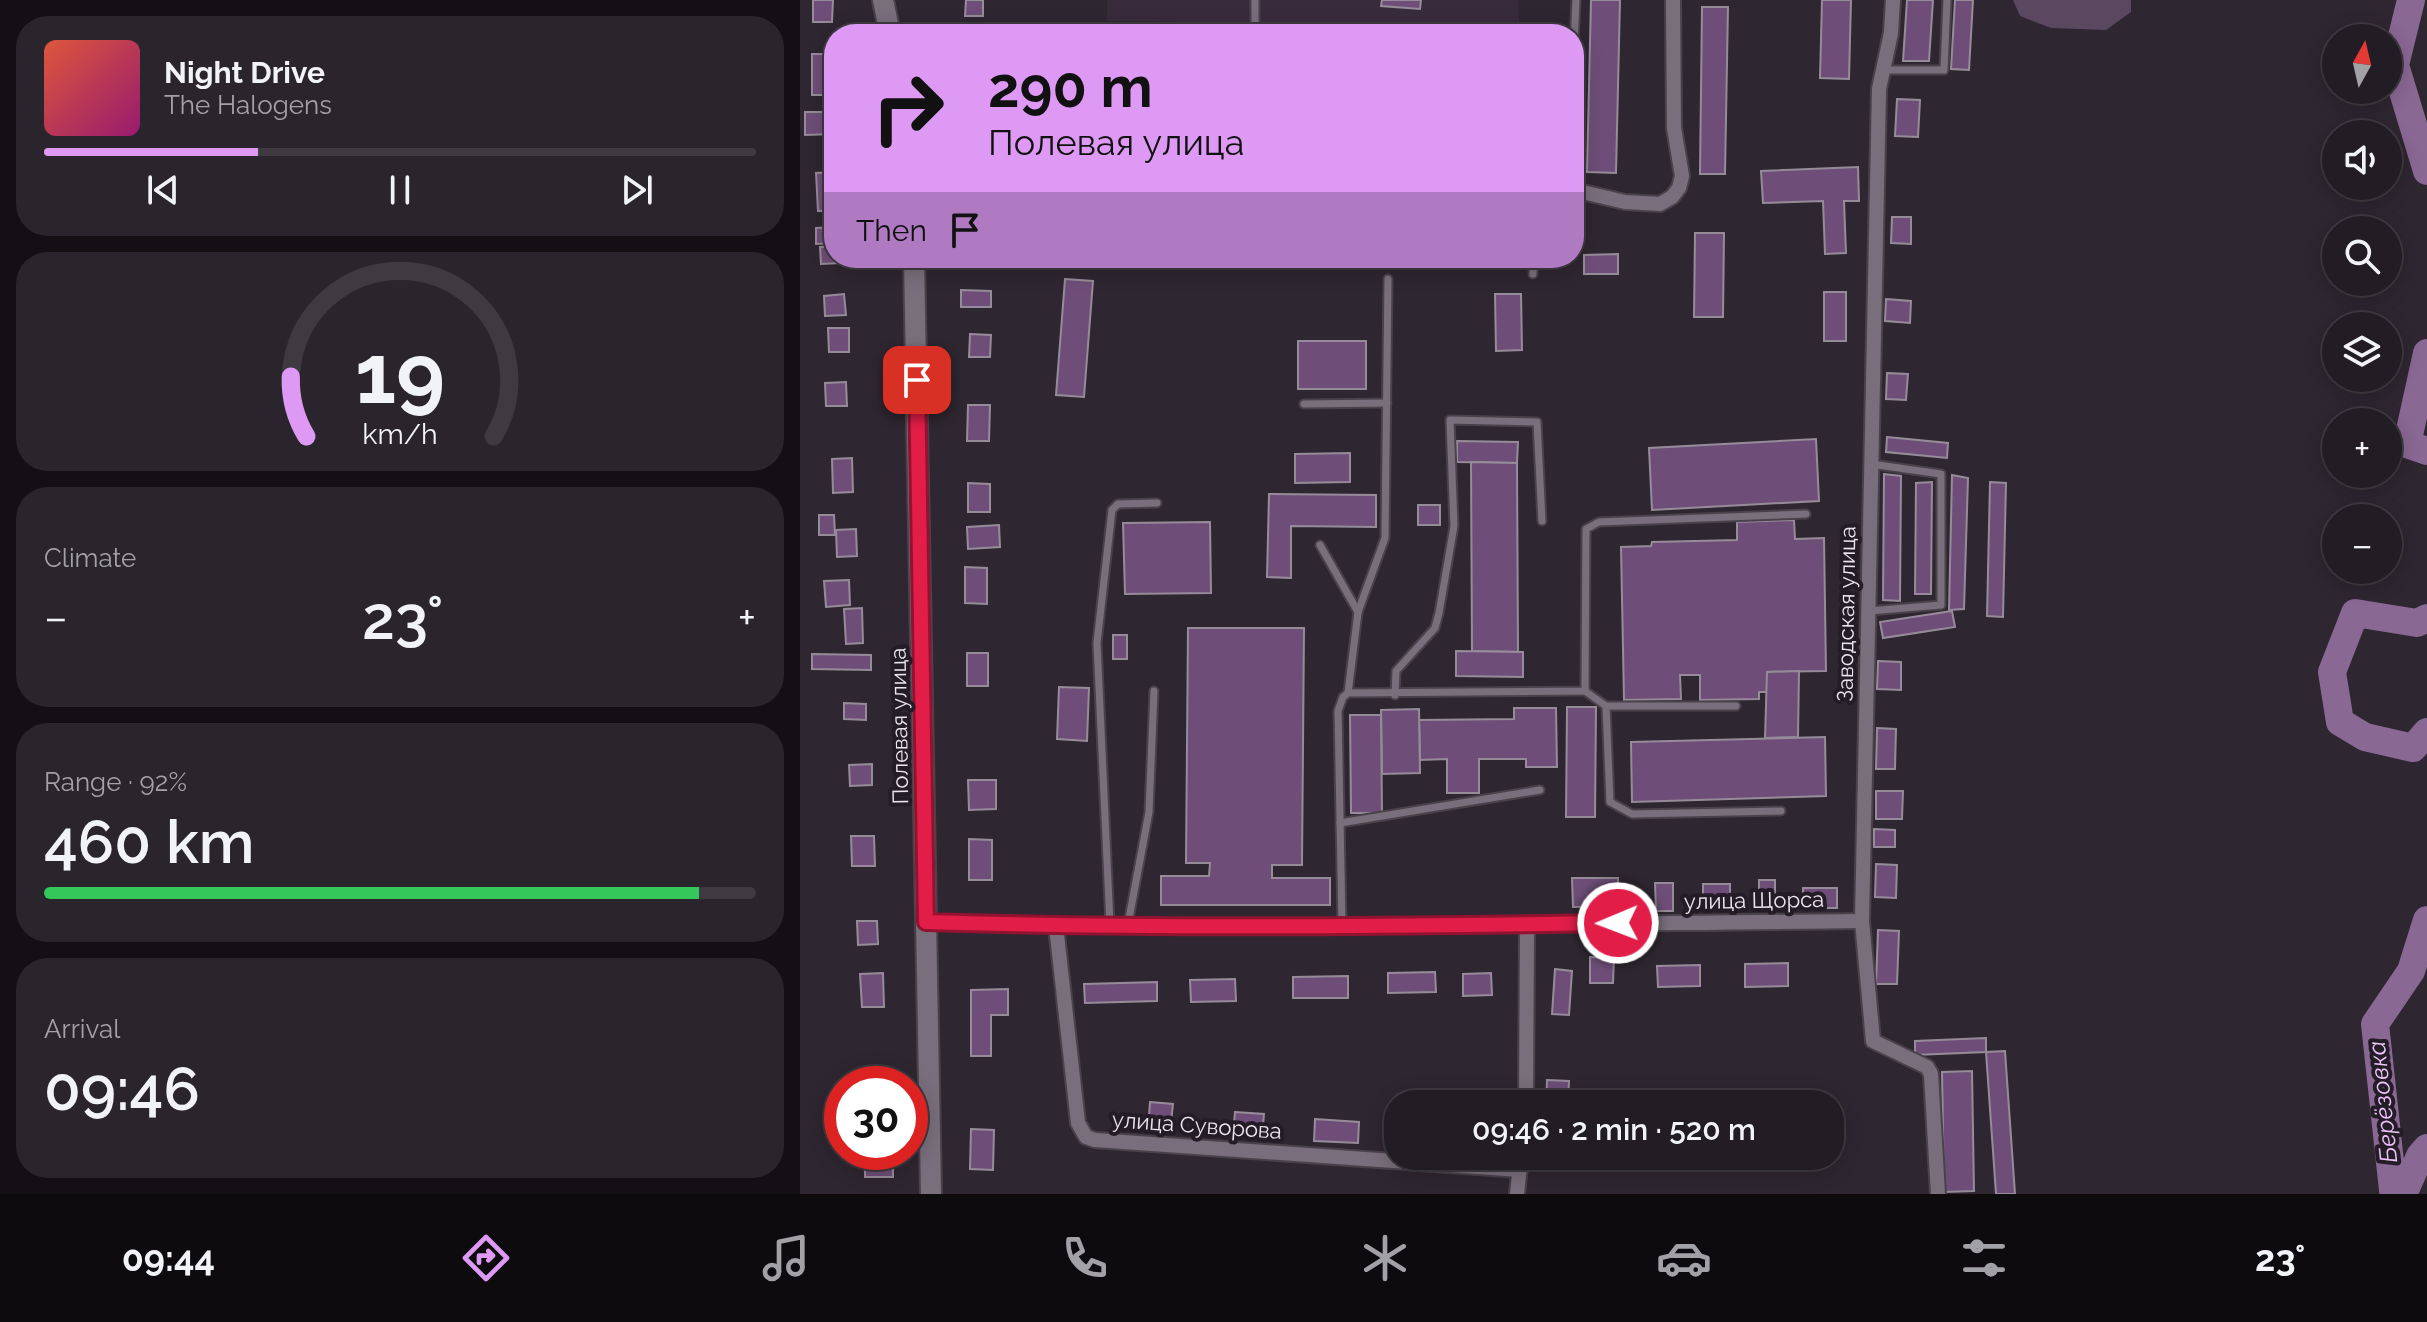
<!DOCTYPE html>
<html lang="en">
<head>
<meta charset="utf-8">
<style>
	:root { --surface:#221c24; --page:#2a252c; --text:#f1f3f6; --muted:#a2a1a6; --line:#3f3a41; --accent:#dd99f3 }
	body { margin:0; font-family:Raleway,sans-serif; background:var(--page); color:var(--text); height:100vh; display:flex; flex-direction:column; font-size:30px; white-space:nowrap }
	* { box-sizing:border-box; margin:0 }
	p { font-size:26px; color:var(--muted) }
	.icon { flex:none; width:44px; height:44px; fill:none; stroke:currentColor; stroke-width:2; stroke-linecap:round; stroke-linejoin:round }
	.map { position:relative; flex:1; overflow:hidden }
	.drawer { display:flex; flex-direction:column; gap:16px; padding:16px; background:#130f14; width:800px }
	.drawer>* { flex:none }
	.banner { position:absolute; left:24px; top:24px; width:760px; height:244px; border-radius:32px; box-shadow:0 4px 20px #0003,0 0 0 2px var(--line); background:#dd99f3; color:#111; overflow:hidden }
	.needle { width:52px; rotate:8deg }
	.fabs { position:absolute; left:1522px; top:24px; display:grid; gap:16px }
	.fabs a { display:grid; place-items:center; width:80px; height:80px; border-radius:50%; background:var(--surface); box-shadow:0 4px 20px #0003,0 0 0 2px var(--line); font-size:40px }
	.speed { position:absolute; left:24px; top:1066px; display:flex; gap:16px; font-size:40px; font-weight:700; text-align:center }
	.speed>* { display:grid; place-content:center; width:104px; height:104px; border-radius:50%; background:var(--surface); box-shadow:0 4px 20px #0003,0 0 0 2px var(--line); line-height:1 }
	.speed .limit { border:12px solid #d22; background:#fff; color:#111 }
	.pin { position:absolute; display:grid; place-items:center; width:68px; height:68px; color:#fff; margin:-34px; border-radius:16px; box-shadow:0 4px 12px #0006 }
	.me { position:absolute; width:88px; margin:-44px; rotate:269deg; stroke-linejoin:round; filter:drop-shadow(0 0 6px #0008) }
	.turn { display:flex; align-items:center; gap:28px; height:168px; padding:0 32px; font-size:36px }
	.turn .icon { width:104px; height:104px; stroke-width:2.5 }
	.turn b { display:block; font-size:56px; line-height:68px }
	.then { display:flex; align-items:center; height:76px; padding:0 32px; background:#0003; gap:16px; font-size:30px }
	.big { font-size:60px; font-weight:600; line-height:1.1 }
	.drawer .widget { flex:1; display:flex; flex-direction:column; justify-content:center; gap:12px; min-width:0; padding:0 28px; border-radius:32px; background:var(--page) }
	.drawer .dial { align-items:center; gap:0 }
	.dial svg { height:208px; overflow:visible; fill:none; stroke:var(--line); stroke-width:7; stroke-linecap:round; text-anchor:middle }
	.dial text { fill:var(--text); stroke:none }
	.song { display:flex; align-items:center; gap:24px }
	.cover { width:96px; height:96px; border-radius:12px; background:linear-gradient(135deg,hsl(10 70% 55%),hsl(320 70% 35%)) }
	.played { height:8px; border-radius:4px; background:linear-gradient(90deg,var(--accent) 30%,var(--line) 30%) }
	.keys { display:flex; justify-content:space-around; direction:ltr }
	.heat { display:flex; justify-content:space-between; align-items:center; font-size:44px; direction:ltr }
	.charge { height:12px; border-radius:6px; background:linear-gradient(90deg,#34c759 92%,var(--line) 0) }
	.trip { position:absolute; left:584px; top:1090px; width:460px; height:80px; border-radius:32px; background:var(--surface); box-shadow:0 4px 20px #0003,0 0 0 2px var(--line); font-weight:600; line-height:80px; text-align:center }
	.tabs { display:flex; height:128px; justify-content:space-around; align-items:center; background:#0e0b0e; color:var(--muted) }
	.tabs .icon { width:56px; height:56px }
	.tabs .current { color:var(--accent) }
	.tabs b { font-size:36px; color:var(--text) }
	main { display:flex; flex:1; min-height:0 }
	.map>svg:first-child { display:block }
	.built { fill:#382c3c }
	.green { fill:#5a4760 }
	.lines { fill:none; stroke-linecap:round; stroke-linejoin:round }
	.river { stroke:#896893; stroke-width:28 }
	.building { fill:#6e4e78; stroke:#968c99; stroke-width:2 }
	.lane-casing { stroke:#49424b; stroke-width:11 }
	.street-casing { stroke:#49424b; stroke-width:18 }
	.secondary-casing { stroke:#49424b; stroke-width:24 }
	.lane { stroke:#796f7c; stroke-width:7 }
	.street { stroke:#796f7c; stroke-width:14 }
	.secondary { stroke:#796f7c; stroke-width:20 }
	.route-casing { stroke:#92132f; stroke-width:20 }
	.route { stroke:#e11d48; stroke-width:14 }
	.labels { text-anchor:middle; stroke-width:8; stroke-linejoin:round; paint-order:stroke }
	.street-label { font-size:22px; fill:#ebe5ec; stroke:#241c26 }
	.water-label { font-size:24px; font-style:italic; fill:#eec5fb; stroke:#241c26 }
</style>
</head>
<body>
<main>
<section class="drawer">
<div class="widget">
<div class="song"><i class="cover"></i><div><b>Night Drive</b><p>The Halogens</p></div></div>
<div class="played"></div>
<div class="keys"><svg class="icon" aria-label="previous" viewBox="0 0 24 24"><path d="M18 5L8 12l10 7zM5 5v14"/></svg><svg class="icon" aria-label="pause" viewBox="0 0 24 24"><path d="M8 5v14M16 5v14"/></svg><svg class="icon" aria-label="next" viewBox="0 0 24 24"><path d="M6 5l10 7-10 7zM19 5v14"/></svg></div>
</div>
<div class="widget dial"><svg viewBox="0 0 100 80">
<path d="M14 69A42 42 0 1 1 86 69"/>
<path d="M14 69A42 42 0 0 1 8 46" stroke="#dd99f3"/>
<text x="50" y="56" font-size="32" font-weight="700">19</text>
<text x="50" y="72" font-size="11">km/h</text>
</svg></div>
<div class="widget"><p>Climate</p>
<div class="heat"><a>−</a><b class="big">23°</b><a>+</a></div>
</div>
<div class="widget"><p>Range · 92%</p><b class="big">460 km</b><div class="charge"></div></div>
<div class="widget"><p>Arrival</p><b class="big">09:46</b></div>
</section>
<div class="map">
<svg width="1627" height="1194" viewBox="0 0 1627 1194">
	<rect width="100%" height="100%" fill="#2e2630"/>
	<polygon class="built" points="307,0 718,0 720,34 460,34 459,23 307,21"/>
	<polygon class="green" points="1213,0 1331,0 1331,12 1306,30 1251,28 1220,16"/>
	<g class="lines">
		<g class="river">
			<polyline points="1611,0 1595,65 1627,171"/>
			<polyline points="1627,353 1607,444 1627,451"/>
			<polyline points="1627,618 1617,623 1555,613 1532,672 1540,722 1565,737 1613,748 1627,732"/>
			<polyline points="1627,920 1611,971 1575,1024 1593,1190 1606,1188 1620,1156 1627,1148"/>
		</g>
	</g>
	<g class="building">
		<polygon points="13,0 33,0 32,22 13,22"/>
		<polygon points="166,0 183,0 183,16 165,16"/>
		<polygon points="582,0 621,0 620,9 581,6"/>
		<polygon points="791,0 820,0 816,173 787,172"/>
		<polygon points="1022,0 1051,0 1049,79 1020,78"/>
		<polygon points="1107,0 1133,0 1129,61 1103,61"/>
		<polygon points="1155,0 1173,0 1169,70 1151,69"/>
		<polygon points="902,7 928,7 925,174 900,174"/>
		<rect x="12" y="54" width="22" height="41"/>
		<polygon points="1097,99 1120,100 1118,137 1095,136"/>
		<polygon points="5,112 34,112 34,134 5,135"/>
		<polygon points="1058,167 1059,201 1044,201 1046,253 1025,254 1023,201 963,203 961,171"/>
		<polygon points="34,172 34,211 18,211 16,173"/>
		<polygon points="1092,217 1111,217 1111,244 1091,243"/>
		<polygon points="34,227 34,243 16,244 16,228"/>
		<polygon points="895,233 924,233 923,317 894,317"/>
		<polygon points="34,246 34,258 41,258 41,263 21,264 20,247"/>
		<polygon points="818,254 818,274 784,274 784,255"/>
		<polygon points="265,279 293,281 284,397 256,395"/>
		<polygon points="161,290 191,291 191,307 161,307"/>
		<rect x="1024" y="292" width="22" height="49"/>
		<polygon points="44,294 46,315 25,316 24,296"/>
		<polygon points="695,294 721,294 722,350 696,351"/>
		<polygon points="1086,299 1111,301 1110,323 1085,321"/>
		<polygon points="28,328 49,328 49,352 29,352"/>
		<polygon points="170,334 191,335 190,357 169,357"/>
		<rect x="498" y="341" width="68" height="48"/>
		<polygon points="1087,373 1108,374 1106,400 1086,399"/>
		<polygon points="46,382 47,406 26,406 25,383"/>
		<polygon points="168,405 190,405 189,441 167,441"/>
		<polygon points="1087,437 1148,443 1147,458 1086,452"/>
		<polygon points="1016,439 1019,501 852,510 849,448"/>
		<polygon points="657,441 718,442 717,463 657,462"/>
		<polygon points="550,453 550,482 495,483 495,454"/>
		<polygon points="52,458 53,492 33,493 32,459"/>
		<polygon points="671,462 717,463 718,652 672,651"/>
		<polygon points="1084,474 1101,476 1100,601 1083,600"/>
		<polygon points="1152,475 1168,478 1164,609 1149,610"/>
		<polygon points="1132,482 1131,594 1115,594 1116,483"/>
		<polygon points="1190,482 1206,483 1203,617 1187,616"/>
		<polygon points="168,483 190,484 190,512 168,512"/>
		<polygon points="469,494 576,495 576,527 491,526 491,578 467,577"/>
		<rect x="618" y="505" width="22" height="20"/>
		<polygon points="19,515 34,515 35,535 19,535"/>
		<polygon points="994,520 995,539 1024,538 1026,671 967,672 967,692 959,692 959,699 900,700 900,675 880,675 881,699 824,700 821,547 851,546 852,542 937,540 937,522"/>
		<polygon points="410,522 411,593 325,594 323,523"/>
		<polygon points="199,525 200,547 168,549 167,527"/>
		<polygon points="56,529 57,556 37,557 36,530"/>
		<polygon points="165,567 187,568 187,604 165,603"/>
		<polygon points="49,580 50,605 26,607 24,581"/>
		<polygon points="62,608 63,643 46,644 44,609"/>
		<polygon points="1152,611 1155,627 1083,638 1080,622"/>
		<polygon points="388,628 504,628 502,865 472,865 472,878 530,878 530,905 361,905 361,876 409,876 410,863 386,863"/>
		<rect x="313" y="635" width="14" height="24"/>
		<polygon points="656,651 723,652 723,677 656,676"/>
		<rect x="167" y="653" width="21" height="33"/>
		<polygon points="12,654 71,655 71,670 12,669"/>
		<polygon points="1078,661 1101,662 1101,690 1077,689"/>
		<polygon points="999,671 998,737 965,738 967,672"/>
		<polygon points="259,687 289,688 287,741 257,739"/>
		<polygon points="44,703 66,704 66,720 44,719"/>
		<polygon points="767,707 796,707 795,817 766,817"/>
		<polygon points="714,708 756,708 757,767 726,767 726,759 679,759 679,793 647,793 647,759 620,760 619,720 714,719"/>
		<polygon points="619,709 620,773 582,774 581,710"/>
		<polygon points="550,715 581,715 582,813 551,813"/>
		<polygon points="1077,728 1096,729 1095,769 1076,769"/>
		<polygon points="1025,737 1026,796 832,802 831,742"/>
		<polygon points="72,764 72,785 50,786 49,765"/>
		<polygon points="168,780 196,780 196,809 169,810"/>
		<polygon points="1076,791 1103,791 1102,819 1076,819"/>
		<polygon points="1074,829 1095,830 1095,847 1074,847"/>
		<polygon points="51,836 74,836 75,866 52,866"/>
		<polygon points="169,839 192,840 192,880 169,880"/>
		<polygon points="1076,864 1097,865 1096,898 1075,897"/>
		<polygon points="772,878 818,878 819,906 773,907"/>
		<rect x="959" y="880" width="16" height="20"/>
		<polygon points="855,883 873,883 873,911 856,911"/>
		<rect x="903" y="884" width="27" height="23"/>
		<rect x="1003" y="888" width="34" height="20"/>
		<polygon points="57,921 77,921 78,944 58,945"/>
		<polygon points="1078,930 1099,931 1097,984 1076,984"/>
		<polygon points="790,957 814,958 813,983 790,983"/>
		<polygon points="988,963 988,986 945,987 945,964"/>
		<polygon points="900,965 900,986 858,987 857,966"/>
		<polygon points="755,969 772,971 769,1015 752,1014"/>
		<polygon points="635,972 636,992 588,993 588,973"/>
		<polygon points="83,973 84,1007 62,1007 60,974"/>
		<polygon points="691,973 692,995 663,996 663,974"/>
		<polygon points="548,976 548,998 493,998 493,977"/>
		<polygon points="435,979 436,1001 391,1002 390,980"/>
		<polygon points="357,982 357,1001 285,1003 284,984"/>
		<polygon points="208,989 208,1015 191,1015 191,1056 171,1056 171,990"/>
		<polygon points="1186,1038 1186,1052 1115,1055 1115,1041"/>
		<polygon points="1205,1051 1215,1194 1196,1194 1186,1052"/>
		<polygon points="1172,1071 1174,1191 1144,1192 1142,1072"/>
		<polygon points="65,1072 85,1072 85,1082 65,1083"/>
		<polygon points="747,1080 769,1081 768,1104 746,1104"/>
		<polygon points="350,1102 373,1104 370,1132 348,1130"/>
		<polygon points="435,1112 464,1114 462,1138 433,1135"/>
		<polygon points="515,1119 559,1122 558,1143 514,1141"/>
		<polygon points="171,1129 194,1130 193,1170 170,1169"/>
		<rect x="65" y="1152" width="28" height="25"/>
	</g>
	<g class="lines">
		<g class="lane-casing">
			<g id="lane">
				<polyline points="455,34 455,0"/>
				<polyline points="774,44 776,0"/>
				<polyline points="1085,70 1144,70 1147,0"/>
				<polyline points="733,274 734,258"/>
				<polyline points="504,404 587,403"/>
				<polyline points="520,545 558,612"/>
				<polyline points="1069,611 1141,605 1141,474 1071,464"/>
				<polyline points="785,691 806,706 810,802 832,814 981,811"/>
				<polyline points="548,693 785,691 786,529 799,522 1006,514"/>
				<polyline points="595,695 596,671 635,628 639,613 654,526 650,420 737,422 742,521"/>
				<polyline points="806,706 936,706"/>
				<polyline points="540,823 740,790"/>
				<polyline points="328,924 349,812 354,691"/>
				<polyline points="310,925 297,643 312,510 318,504 357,503"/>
				<polyline points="542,925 538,711 543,697 548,693 558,612 585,538 588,279"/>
			</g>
		</g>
		<g class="street-casing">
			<g id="street">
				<polyline points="1093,0 1091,33 1079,89 1062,921 1073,1041 1127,1067 1131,1074 1138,1194"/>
				<polyline points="774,190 825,202 860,204 872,197 879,188 882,176 874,128 873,0"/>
				<path d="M126 922C438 931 750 924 1062 921"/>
				<polyline points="256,926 278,1123 286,1137 295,1140 720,1170"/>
				<polyline points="726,1104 727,924"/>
				<polyline points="717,1194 721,1156"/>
			</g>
		</g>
		<g class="secondary-casing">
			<g id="secondary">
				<polyline points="83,0 90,34"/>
				<polyline points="114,258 131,1194"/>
			</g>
		</g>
		<use href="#lane" class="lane"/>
		<use href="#street" class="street"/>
		<use href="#secondary" class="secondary"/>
	</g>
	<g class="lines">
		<g class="route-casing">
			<path id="route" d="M117 380 126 922C357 929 587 926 818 923"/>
		</g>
		<use href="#route" class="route"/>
	</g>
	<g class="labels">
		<g class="street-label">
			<text transform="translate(1046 614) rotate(-89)" y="8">Заводская улица</text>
			<text transform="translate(99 726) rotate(-91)" y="8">Полевая улица</text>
			<text transform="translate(954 900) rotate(-1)" y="8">улица Щорса</text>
			<text transform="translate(397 1125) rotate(4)" y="8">улица Суворова</text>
		</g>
		<g class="water-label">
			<text transform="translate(1583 1102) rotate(-96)" y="8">Берёзовка</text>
		</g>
	</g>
</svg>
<div class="fabs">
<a><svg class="needle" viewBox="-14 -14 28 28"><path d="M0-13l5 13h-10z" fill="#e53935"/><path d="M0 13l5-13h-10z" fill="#a2a1a6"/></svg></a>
<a><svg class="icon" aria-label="sound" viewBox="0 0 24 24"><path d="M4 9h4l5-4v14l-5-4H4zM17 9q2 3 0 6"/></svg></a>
<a><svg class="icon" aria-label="search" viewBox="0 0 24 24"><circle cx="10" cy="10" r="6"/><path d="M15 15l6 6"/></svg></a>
<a><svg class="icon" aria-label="layers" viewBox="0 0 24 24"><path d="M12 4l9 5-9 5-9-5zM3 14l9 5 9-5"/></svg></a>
<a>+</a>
<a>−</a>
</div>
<div class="speed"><div class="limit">30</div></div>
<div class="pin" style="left:117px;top:380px;background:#d93025"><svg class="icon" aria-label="arrive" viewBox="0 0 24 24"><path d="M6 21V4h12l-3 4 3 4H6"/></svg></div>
<svg class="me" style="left:818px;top:923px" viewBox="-20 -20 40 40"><circle r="17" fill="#e11d48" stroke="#fff" stroke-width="3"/><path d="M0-11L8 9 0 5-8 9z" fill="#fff"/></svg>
<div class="trip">09:46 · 2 min · 520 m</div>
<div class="banner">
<div class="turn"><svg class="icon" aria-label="right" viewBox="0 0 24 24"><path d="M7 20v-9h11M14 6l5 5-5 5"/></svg><div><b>290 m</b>Полевая улица</div></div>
<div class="then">Then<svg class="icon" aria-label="arrive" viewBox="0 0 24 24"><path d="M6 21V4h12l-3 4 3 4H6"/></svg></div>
</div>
</div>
</main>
<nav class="tabs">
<b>09:44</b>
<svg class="icon current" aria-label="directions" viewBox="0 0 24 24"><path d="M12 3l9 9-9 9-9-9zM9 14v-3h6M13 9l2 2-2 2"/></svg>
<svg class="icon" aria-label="music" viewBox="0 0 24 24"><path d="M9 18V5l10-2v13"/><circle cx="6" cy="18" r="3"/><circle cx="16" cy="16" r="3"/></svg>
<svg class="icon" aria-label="phone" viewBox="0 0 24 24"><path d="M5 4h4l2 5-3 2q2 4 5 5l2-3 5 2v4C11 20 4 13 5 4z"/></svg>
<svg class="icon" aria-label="climate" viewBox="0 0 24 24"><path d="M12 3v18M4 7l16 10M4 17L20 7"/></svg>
<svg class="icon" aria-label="car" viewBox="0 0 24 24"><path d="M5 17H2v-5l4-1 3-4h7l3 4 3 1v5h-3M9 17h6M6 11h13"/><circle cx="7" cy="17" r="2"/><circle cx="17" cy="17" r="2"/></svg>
<svg class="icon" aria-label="filters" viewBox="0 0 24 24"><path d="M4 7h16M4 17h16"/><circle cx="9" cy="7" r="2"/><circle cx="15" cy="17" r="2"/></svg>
<b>23°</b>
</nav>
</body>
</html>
